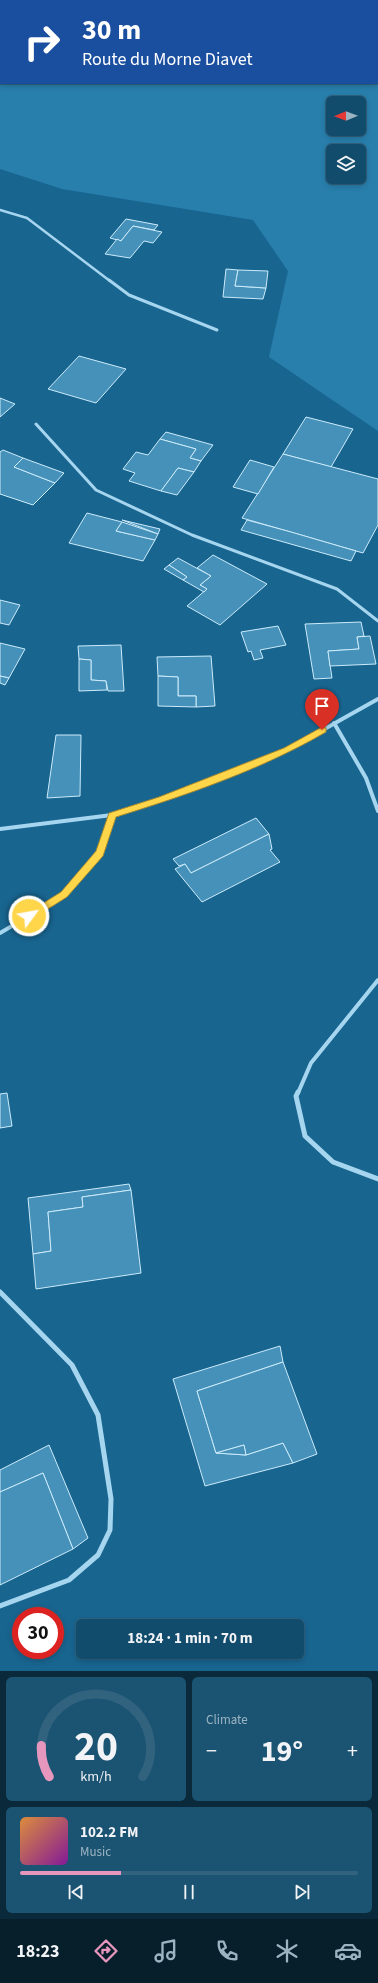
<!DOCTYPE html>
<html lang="en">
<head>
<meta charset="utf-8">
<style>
	:root { --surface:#124c6c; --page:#1b5372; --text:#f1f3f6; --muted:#9cb4c2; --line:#31637f; --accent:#e797bd }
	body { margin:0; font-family:"Source Sans 3",sans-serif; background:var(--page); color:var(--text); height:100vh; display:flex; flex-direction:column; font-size:15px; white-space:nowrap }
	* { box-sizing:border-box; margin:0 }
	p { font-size:13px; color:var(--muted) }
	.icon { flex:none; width:22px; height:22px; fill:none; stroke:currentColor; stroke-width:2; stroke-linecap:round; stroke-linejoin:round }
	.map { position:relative; height:1671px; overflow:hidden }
	.drawer { display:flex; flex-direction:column; gap:6px; padding:6px; background:#0a2a3b; flex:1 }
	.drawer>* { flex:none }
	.guide { position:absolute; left:0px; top:0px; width:378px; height:84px; box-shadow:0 2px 6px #0003,0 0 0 1px var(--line); background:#1a4fa0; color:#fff; overflow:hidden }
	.needle { width:26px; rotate:269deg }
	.controls { position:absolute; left:326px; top:96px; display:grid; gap:8px }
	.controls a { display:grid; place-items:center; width:40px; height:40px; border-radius:6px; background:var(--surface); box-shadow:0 2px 6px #0003,0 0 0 1px var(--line); font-size:20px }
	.speed { position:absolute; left:12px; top:1607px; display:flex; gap:8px; font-size:20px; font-weight:700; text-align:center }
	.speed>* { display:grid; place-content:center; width:52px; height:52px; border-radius:50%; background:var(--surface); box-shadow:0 2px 6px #0003,0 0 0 1px var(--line); line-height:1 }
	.speed .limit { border:6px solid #d22; background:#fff; color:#111 }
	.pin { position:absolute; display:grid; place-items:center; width:34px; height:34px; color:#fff; margin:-41px -17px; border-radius:50% 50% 50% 0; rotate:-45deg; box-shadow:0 0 4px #0007 }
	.pin .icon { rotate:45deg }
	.me { position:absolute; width:44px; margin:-22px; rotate:58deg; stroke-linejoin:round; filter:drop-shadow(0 0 3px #0008) }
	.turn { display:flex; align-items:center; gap:14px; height:84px; padding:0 16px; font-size:18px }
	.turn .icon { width:52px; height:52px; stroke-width:2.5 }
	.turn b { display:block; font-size:28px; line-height:34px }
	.big { font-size:30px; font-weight:700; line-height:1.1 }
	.drawer .card { flex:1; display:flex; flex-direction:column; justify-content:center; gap:6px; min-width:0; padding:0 14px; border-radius:6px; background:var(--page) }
	.drawer .dial { align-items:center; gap:0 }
	.dial svg { height:104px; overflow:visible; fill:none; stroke:var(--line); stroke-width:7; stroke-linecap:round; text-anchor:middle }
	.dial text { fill:var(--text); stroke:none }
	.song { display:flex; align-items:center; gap:12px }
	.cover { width:48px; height:48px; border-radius:6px; background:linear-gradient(135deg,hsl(30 70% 55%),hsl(290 70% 35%)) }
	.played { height:4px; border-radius:2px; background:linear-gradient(90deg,var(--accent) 30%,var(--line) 30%) }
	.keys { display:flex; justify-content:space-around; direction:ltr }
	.heat { display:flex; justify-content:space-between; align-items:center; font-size:22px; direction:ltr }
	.drawer .tiles { flex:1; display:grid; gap:6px; grid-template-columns:1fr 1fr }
	.card:last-child { grid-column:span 2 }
	.trip { position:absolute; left:76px; top:1619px; width:228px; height:40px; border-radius:6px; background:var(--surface); box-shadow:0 2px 6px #0003,0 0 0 1px var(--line); font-weight:700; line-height:40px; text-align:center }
	.dock { display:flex; height:64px; justify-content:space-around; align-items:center; background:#071e2b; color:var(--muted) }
	.dock .icon { width:28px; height:28px }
	.dock .selected { color:var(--accent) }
	.dock b { font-size:18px; color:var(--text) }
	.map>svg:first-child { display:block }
	.green { fill:#287fac; fill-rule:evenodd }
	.building { fill:#4591b9; stroke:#ccebfb }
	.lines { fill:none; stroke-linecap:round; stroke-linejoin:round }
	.street-far3 { stroke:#a6d6ef; stroke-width:2.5 }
	.street-far2 { stroke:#a6d6ef; stroke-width:3 }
	.street-far1 { stroke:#a6d6ef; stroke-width:4 }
	.street { stroke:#a6d6ef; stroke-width:5 }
	.route { fill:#ffd54a; stroke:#a68a30 }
</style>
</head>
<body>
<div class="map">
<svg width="378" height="1671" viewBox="0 0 378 1671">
	<rect width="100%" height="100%" fill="#186590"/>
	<path class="green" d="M0 0H378V431L269 357 288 271 253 220 62 189 0 169ZM1 1H377V83H1ZM333 103H359V129H333ZM333 151H359V177H333Z"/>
	<g class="building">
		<polygon points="126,219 158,225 154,230 133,226 121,241 110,238"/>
		<polygon points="133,226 162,232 153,243 144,241 130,258 105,254 117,239 121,241"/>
		<polygon points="226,269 238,270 235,286 266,288 263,299 223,297"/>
		<polygon points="238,270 268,271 266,288 235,286"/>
		<polygon points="79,356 126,369 96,403 48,389"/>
		<polygon points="0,398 15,404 0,417"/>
		<polygon points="306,417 353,429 331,467 283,454"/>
		<polygon points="166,432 213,445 201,461 190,458 196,449 160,439"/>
		<polygon points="160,439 196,449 190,458 201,461 194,472 178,468 161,491 129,481 135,473 123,469 136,452 148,455"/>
		<polygon points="3,450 23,458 14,467 55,483 33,505 0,494 0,452"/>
		<polygon points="283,454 378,479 378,525 363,553 242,518"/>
		<polygon points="23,458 64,473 55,483 14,467"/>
		<polygon points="250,460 274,467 258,494 233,487"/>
		<polygon points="178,468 194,472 177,495 161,491"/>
		<polygon points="87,513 122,522 116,531 155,540 143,561 69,543"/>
		<polygon points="122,520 160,529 158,534"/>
		<polygon points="247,520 291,532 356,551 351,561 241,530"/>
		<polygon points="122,522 158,534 155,540 116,531"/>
		<polygon points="213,555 267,584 220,625 187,606 207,589 200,585 211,576 197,568"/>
		<polygon points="178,558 211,576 200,585 207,589 204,592 183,580 187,577 169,565"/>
		<polygon points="169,565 187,577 183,580 164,569"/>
		<polygon points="0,600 20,605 9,625 0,623"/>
		<polygon points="361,622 364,636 357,637 359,649 328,651 332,678 314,679 305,624"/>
		<polygon points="278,626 286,645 260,650 263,658 254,660 251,651 248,652 241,632"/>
		<polygon points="370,636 376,664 330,666 328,651 359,649 357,637"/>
		<polygon points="0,643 25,649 9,678 0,676"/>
		<polygon points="121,645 124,691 108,691 106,681 91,680 91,660 79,659 78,646"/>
		<polygon points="211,656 215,706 196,707 196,696 178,696 178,677 158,676 157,657"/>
		<polygon points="79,659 91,660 91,680 106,681 107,690 79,691"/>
		<polygon points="0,676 9,678 5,685 0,683"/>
		<polygon points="158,676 178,677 178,696 196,696 196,707 158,706"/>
		<polygon points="56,735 81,735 80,796 47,798"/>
		<polygon points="256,818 269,834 191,873 185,864 179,866 173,859"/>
		<polygon points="269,834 272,849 270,850 280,862 202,902 175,869 185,864 191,873"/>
		<polygon points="7,1093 12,1126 0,1128 0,1094"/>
		<polygon points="129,1184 131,1190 82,1197 83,1207 48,1212 51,1251 33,1254 28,1198"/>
		<polygon points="131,1190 141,1273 36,1289 33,1254 51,1251 48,1212 83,1207 82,1197"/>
		<polygon points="280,1346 283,1362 197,1391 216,1453 246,1455 283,1443 293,1463 205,1486 173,1379"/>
		<polygon points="283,1362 317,1454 293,1463 283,1443 246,1455 244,1445 216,1453 197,1391"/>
		<polygon points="49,1445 88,1538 73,1549 43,1473 0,1492 0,1470"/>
		<polygon points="244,1445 246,1455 216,1453"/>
		<polygon points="43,1473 73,1549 0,1585 0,1492"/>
	</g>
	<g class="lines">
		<polyline class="street-far3" points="0,210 27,218 110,281"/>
		<g class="street-far2">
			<polyline points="109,280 129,295 217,330"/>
			<polyline points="36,424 96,490 192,535 337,589 378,621"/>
		</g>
		<g class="street-far1">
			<polyline points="334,723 366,778 378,811"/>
			<polyline points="0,829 112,815 161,800 287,750 378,699"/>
			<polyline points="0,933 64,895 100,853 112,815"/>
			<polyline points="298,1093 311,1063 378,980"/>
		</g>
		<g class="street">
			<polyline points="298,1092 296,1096 305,1136 333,1162 378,1179"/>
			<polyline points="0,1292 72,1365 98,1415 111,1499 110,1530 98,1555 69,1580 0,1606"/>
		</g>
	</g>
	<path class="route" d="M322 727 326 728V732C261 770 187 795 116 817L103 856 67 897 32 919H26L24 916 26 914 61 892 96 851 109 813 159 797 284 748Z"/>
</svg>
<div class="controls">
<a><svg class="needle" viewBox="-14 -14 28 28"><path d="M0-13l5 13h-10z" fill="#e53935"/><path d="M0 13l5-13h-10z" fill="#9cb4c2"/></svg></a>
<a><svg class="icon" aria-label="layers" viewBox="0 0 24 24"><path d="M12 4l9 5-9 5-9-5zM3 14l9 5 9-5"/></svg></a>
</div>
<div class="speed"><div class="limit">30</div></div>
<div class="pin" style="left:322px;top:730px;background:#d93025"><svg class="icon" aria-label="arrive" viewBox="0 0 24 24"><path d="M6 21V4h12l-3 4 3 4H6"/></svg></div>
<svg class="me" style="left:29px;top:916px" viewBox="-20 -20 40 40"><circle r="17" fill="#ffd54a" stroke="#fff" stroke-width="3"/><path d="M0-11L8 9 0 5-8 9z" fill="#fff"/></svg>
<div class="trip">18:24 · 1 min · 70 m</div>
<div class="guide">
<div class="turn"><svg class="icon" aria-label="right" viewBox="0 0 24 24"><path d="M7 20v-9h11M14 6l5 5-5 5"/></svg><div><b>30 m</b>Route du Morne Diavet</div></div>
</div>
</div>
<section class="drawer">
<div class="tiles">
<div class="card dial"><svg viewBox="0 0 100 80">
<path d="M14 69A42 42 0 1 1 86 69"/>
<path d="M14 69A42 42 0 0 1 8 45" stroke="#e797bd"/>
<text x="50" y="56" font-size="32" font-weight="700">20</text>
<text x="50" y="72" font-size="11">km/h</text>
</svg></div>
<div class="card"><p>Climate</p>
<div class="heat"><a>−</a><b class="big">19°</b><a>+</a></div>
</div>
<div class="card">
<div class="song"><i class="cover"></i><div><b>102.2 FM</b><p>Music</p></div></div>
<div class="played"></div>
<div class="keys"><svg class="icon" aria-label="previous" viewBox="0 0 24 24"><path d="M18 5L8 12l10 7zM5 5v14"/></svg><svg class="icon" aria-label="pause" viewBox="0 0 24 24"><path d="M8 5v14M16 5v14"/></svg><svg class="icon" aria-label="next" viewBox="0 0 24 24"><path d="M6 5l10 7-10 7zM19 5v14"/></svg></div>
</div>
</div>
</section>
<nav class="dock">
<b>18:23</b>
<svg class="icon selected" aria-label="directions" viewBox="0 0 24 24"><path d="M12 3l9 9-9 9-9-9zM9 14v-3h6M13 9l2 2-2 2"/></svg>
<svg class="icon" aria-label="music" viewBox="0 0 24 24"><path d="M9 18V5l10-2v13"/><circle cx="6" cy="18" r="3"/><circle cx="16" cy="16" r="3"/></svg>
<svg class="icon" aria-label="phone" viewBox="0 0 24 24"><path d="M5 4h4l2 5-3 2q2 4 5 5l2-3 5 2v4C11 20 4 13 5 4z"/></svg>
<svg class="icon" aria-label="climate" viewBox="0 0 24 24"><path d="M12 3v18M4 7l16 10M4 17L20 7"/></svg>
<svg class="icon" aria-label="car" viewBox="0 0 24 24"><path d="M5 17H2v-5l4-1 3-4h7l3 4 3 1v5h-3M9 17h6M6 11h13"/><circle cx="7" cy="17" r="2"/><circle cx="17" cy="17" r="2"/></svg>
</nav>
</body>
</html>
